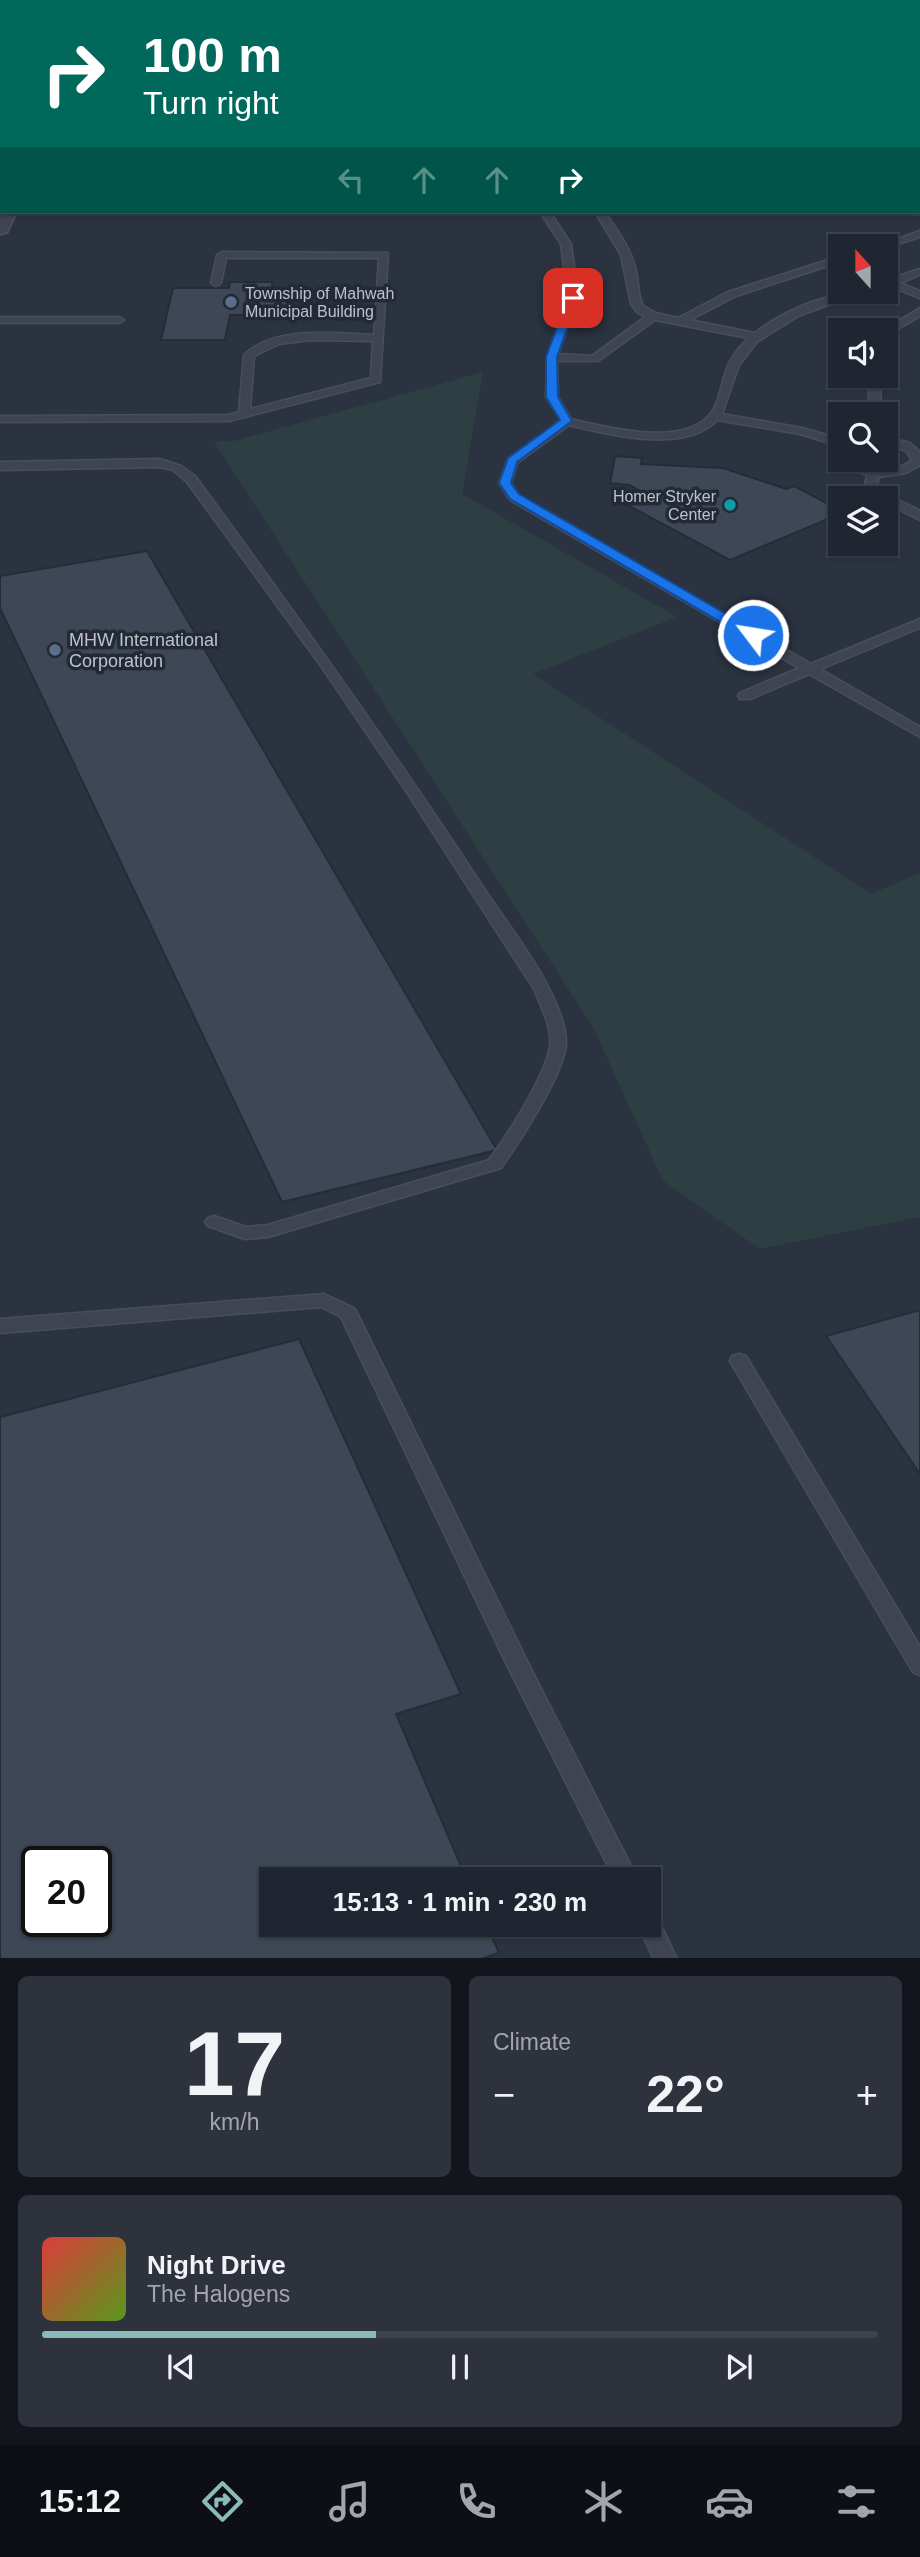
<!DOCTYPE html>
<html lang="en">
<head>
<meta charset="utf-8">
<style>
	:root { --surface:#202631; --page:#2d323d; --text:#f1f3f6; --muted:#a2a5ab; --line:#3d434d; --accent:#8bbbb9 }
	body { margin:0; font-family:Helvetica,sans-serif; background:var(--page); color:var(--text); height:100vh; display:flex; flex-direction:column; font-size:26px; white-space:nowrap }
	* { box-sizing:border-box; margin:0 }
	p { font-size:23px; color:var(--muted) }
	.icon { flex:none; width:38px; height:38px; fill:none; stroke:currentColor; stroke-width:2; stroke-linecap:round; stroke-linejoin:round }
	.map { position:relative; height:1958px; overflow:hidden }
	.sheet { display:flex; flex-direction:column; gap:18px; padding:18px; background:#12151b; flex:1 }
	.sheet>* { flex:none }
	.hud { position:absolute; left:0px; top:0px; width:920px; height:214px; box-shadow:0 2px 5px #0004,0 0 0 2px var(--line); background:#00695c; color:#fff; overflow:hidden }
	.needle { width:46px; rotate:339deg }
	.controls { position:absolute; left:828px; top:234px; display:grid; gap:14px }
	.controls a { display:grid; place-items:center; width:70px; height:70px; border-radius:0px; background:var(--surface); box-shadow:0 2px 5px #0004,0 0 0 2px var(--line); font-size:35px }
	.speed { position:absolute; left:21px; top:1846px; display:flex; gap:14px; font-size:35px; font-weight:700; text-align:center }
	.speed>* { display:grid; place-content:center; width:91px; height:91px; border-radius:50%; background:var(--surface); box-shadow:0 2px 5px #0004,0 0 0 2px var(--line); line-height:1 }
	.speed .limit { border:4px solid #111; border-radius:10px; background:#fff; color:#111 }
	.pin { position:absolute; display:grid; place-items:center; width:60px; height:60px; color:#fff; margin:-30px; border-radius:14px; box-shadow:0 4px 10px #0006 }
	.me { position:absolute; width:77px; margin:-38px; rotate:301deg; stroke-linejoin:round; filter:drop-shadow(0 0 5px #0008) }
	.turn { display:flex; align-items:center; gap:24px; height:147px; padding:0 28px; font-size:32px }
	.turn .icon { width:91px; height:91px; stroke-width:2.5 }
	.turn b { display:block; font-size:49px; line-height:60px }
	.lanes { display:flex; align-items:center; height:66px; padding:0 28px; background:#0003; justify-content:center; gap:35px; direction:ltr }
	.lanes .off { opacity:.35 }
	.big { font-size:52px; font-weight:600; line-height:1.1 }
	.sheet .tile { flex:1; display:flex; flex-direction:column; justify-content:center; gap:10px; min-width:0; padding:0 24px; border-radius:10px; background:var(--page) }
	.sheet .dial { align-items:center; gap:0 }
	.dial b { font-size:91px; line-height:1 }
	.song { display:flex; align-items:center; gap:21px }
	.cover { width:84px; height:84px; border-radius:10px; background:linear-gradient(135deg,hsl(0 70% 55%),hsl(90 70% 35%)) }
	.played { height:7px; border-radius:4px; background:linear-gradient(90deg,var(--accent) 40%,var(--line) 40%) }
	.keys { display:flex; justify-content:space-around; direction:ltr }
	.heat { display:flex; justify-content:space-between; align-items:center; font-size:38px; direction:ltr }
	.sheet .tiles { flex:1; display:grid; gap:18px; grid-template-columns:1fr 1fr }
	.tile:last-child { grid-column:span 2 }
	.trip { position:absolute; left:259px; top:1867px; width:402px; height:70px; border-radius:0px; background:var(--surface); box-shadow:0 2px 5px #0004,0 0 0 2px var(--line); font-weight:600; line-height:70px; text-align:center }
	.tab-bar { display:flex; height:112px; justify-content:space-around; align-items:center; background:#0d0f14; color:var(--muted) }
	.tab-bar .icon { width:49px; height:49px }
	.tab-bar .current { color:var(--accent) }
	.tab-bar b { font-size:32px; color:var(--text) }
	.map>svg:first-child { display:block }
	.green { fill:#2d3f42 }
	.lines { fill:none; stroke-linecap:round; stroke-linejoin:round }
	.stream { stroke:#1e2a3e; stroke-width:5 }
	.building { fill:#3d4756; stroke:#252c38; stroke-width:2; fill-rule:evenodd }
	.service-casing { stroke:#484e5a; stroke-width:3 }
	.minor-casing { stroke:#484e5a; stroke-width:4 }
	.trunk-casing { stroke:#49505b; stroke-width:4 }
	.service { fill:#3e4551; fill-rule:evenodd }
	.minor { fill:#3e4551; fill-rule:evenodd }
	.trunk { fill:#6a6866; fill-rule:evenodd }
	.route { fill:#1a73e8; stroke:#114b97; stroke-width:2 }
	.service-dot { fill:#5c6f8a; stroke:#232a36; stroke-width:2.5 }
	.culture-dot { fill:#0f9aa8; stroke:#232a36; stroke-width:2.5 }
	.labels { text-anchor:middle; stroke-width:7; stroke-linejoin:round; paint-order:stroke }
	.far-poi-label { font-size:16px; fill:#bcc1cb; stroke:#232a36; text-anchor:start }
	.poi-label { font-size:18px; fill:#bcc1cb; stroke:#232a36; text-anchor:start }
</style>
</head>
<body>
<div class="map">
<svg width="920" height="1959" viewBox="0 0 920 1959">
	<rect width="100%" height="100%" fill="#2b3341"/>
	<polygon class="green" points="483,372 462,494 677,617 533,674 871,894 920,873 920,1217 760,1249 663,1181 593,1027 214,442 234,441"/>
	<g class="lines">
		<polyline class="stream" points="784,2 787,0"/>
	</g>
	<g class="building">
		<polygon points="198,0 310,0 311,2 198,2"/>
		<polygon points="425,0 671,0 420,2"/>
		<polygon points="127,212 359,212 359,214"/>
		<polygon points="230,282 273,282 271,289 295,289 291,315 230,315 225,340 161,340 173,288 229,288"/>
		<polygon points="615,456 642,458 641,464 723,468 786,489 794,486 840,510 840,514 730,560 620,501 642,492 629,485 610,483"/>
		<polygon points="147,551 497,1150 282,1202 0,608 0,576"/>
		<polygon points="920,1310 920,1474 826,1336"/>
		<path d="M299 1339 461 1694 396 1714 467 1880H271V1925H487L499 1953 481 1959H0V1417ZM37 1862H96V1922H37Z"/>
	</g>
	<g class="lines">
		<g class="service-casing">
			<g id="service">
				<polygon points="393,0 404,0 391,2"/>
				<polygon points="693,0 703,0 691,2"/>
				<rect x="0" y="55" width="2" height="6"/>
				<polygon points="919,131 920,132 920,138 919,137"/>
				<polygon points="2,133 2,139 0,140 0,134"/>
				<rect x="0" y="165" width="2" height="6"/>
				<path d="M540 212H550L571 244 578 298 558 354 592 356 645 317 637 312 631 304 621 255 595 212H605C616 229 630 247 635 267 639 280 637 294 643 306L656 313 678 318 728 292 840 256V262L736 296 690 320 755 333C783 311 827 292 863 292L798 316 757 342 739 365 722 414 802 428 840 439V446L800 434 717 420C686 454 609 435 569 425L517 463 511 483 518 495 811 664 920 619V628L820 669 920 727V737L809 674 750 699H740L738 696 740 693 799 668 510 500 499 483 508 459 561 420 546 397 547 357 568 298 561 244ZM655 320 748 338C738 349 729 359 725 374 721 385 720 399 713 410 689 449 608 428 571 419L558 397 557 361H598Z"/>
				<polygon points="920,231 920,237 886,248 875,247"/>
				<path d="M222 252 388 253 380 382 229 421 0 422V416L229 415 239 412 244 355C275 325 334 333 374 335L379 258H226L221 283 216 286 211 283 217 255ZM311 340 373 341 371 378 250 409 254 356 279 344Z"/>
				<polygon points="920,269 920,275 900,283 920,291 920,298 890,286 886,287 886,280"/>
				<polygon points="920,308 920,316 886,336 886,331 882,331"/>
				<polygon points="0,317 119,317 124,320 119,323 0,323"/>
				<polygon points="869,376 880,376 881,415 869,415"/>
				<path d="M886 437 910 443 920 452V465L906 473 879 477 876 489 920 511V520L886 503V499C878 499 869 497 864 490L867 475 848 468 839 460C861 462 888 480 912 460L906 451 886 443Z"/>
				<path d="M160 459 181 466 195 476C294 611 390 745 481 884 507 924 565 995 566 1042 566 1071 519 1143 501 1168L268 1237 245 1239 208 1226 205 1222 208 1218 214 1216 246 1227 268 1225 489 1160C507 1136 546 1075 550 1046 552 1027 541 1006 534 989L406 791 321 666 187 482 173 470 159 467 0 470V462Z"/>
				<polygon points="324,1294 354,1308 357,1313 529,1665 638,1880 615,1880 507,1665 341,1317 321,1307 0,1333 0,1319"/>
				<polygon points="739,1354 746,1356 920,1647 920,1675 913,1672 730,1361 732,1356"/>
				<polygon points="649,1914 657,1917 677,1959 654,1959 638,1925 649,1925"/>
			</g>
		</g>
		<g class="minor-casing">
			<g id="minor">
				<polygon points="82,0 98,0 81,2"/>
				<polygon points="0,207 2,212 16,212 7,232 0,234"/>
			</g>
		</g>
		<g class="trunk-casing">
			<g id="trunk">
				<polygon points="846,0 869,0 871,2 847,2"/>
				<polygon points="904,0 920,0 920,8 919,2"/>
			</g>
		</g>
		<use href="#service" class="service"/>
		<use href="#minor" class="minor"/>
		<use href="#trunk" class="trunk"/>
	</g>
	<polygon class="route" points="573,295 578,298 557,357 558,397 572,421 517,462 511,483 519,494 757,632 757,638 748,638 510,499 499,483 508,458 560,420 546,397 546,357 568,298"/>
	<g class="service-dot">
		<circle cx="231" cy="302" r="7"/>
		<circle cx="55" cy="650" r="7"/>
	</g>
	<circle class="culture-dot" cx="730" cy="505" r="7"/>
	<g class="labels">
		<g class="far-poi-label">
			<text x="245" y="299">Township of Mahwah<tspan x="245" dy="18">Municipal Building</tspan></text>
			<text x="716" y="502" text-anchor="end">Homer Stryker<tspan x="716" dy="18">Center</tspan></text>
		</g>
		<g class="poi-label">
			<text x="69" y="646">MHW International<tspan x="69" dy="21">Corporation</tspan></text>
		</g>
	</g>
</svg>
<div class="controls">
<a><svg class="needle" viewBox="-14 -14 28 28"><path d="M0-13l5 13h-10z" fill="#e53935"/><path d="M0 13l5-13h-10z" fill="#a2a5ab"/></svg></a>
<a><svg class="icon" aria-label="sound" viewBox="0 0 24 24"><path d="M4 9h4l5-4v14l-5-4H4zM17 9q2 3 0 6"/></svg></a>
<a><svg class="icon" aria-label="search" viewBox="0 0 24 24"><circle cx="10" cy="10" r="6"/><path d="M15 15l6 6"/></svg></a>
<a><svg class="icon" aria-label="layers" viewBox="0 0 24 24"><path d="M12 4l9 5-9 5-9-5zM3 14l9 5 9-5"/></svg></a>
</div>
<div class="speed"><div class="limit">20</div></div>
<div class="pin" style="left:573px;top:298px;background:#d93025"><svg class="icon" aria-label="arrive" viewBox="0 0 24 24"><path d="M6 21V4h12l-3 4 3 4H6"/></svg></div>
<svg class="me" style="left:753px;top:635px" viewBox="-20 -20 40 40"><circle r="17" fill="#1a73e8" stroke="#fff" stroke-width="3"/><path d="M0-11L8 9 0 5-8 9z" fill="#fff"/></svg>
<div class="trip">15:13 · 1 min · 230 m</div>
<div class="hud">
<div class="turn"><svg class="icon" aria-label="right" viewBox="0 0 24 24"><path d="M7 20v-9h11M14 6l5 5-5 5"/></svg><div><b>100 m</b>Turn right</div></div>
<div class="lanes"><svg class="icon off" aria-label="left" viewBox="0 0 24 24"><path d="M17 20v-9H6M10 6l-5 5 5 5"/></svg><svg class="icon off" aria-label="ahead" viewBox="0 0 24 24"><path d="M12 20V5M6 11l6-6 6 6"/></svg><svg class="icon off" aria-label="ahead" viewBox="0 0 24 24"><path d="M12 20V5M6 11l6-6 6 6"/></svg><svg class="icon" aria-label="right" viewBox="0 0 24 24"><path d="M7 20v-9h11M14 6l5 5-5 5"/></svg></div>
</div>
</div>
<section class="sheet">
<div class="tiles">
<div class="tile dial"><b>17</b><p>km/h</p></div>
<div class="tile"><p>Climate</p>
<div class="heat"><a>−</a><b class="big">22°</b><a>+</a></div>
</div>
<div class="tile">
<div class="song"><i class="cover"></i><div><b>Night Drive</b><p>The Halogens</p></div></div>
<div class="played"></div>
<div class="keys"><svg class="icon" aria-label="previous" viewBox="0 0 24 24"><path d="M18 5L8 12l10 7zM5 5v14"/></svg><svg class="icon" aria-label="pause" viewBox="0 0 24 24"><path d="M8 5v14M16 5v14"/></svg><svg class="icon" aria-label="next" viewBox="0 0 24 24"><path d="M6 5l10 7-10 7zM19 5v14"/></svg></div>
</div>
</div>
</section>
<nav class="tab-bar">
<b>15:12</b>
<svg class="icon current" aria-label="directions" viewBox="0 0 24 24"><path d="M12 3l9 9-9 9-9-9zM9 14v-3h6M13 9l2 2-2 2"/></svg>
<svg class="icon" aria-label="music" viewBox="0 0 24 24"><path d="M9 18V5l10-2v13"/><circle cx="6" cy="18" r="3"/><circle cx="16" cy="16" r="3"/></svg>
<svg class="icon" aria-label="phone" viewBox="0 0 24 24"><path d="M5 4h4l2 5-3 2q2 4 5 5l2-3 5 2v4C11 20 4 13 5 4z"/></svg>
<svg class="icon" aria-label="climate" viewBox="0 0 24 24"><path d="M12 3v18M4 7l16 10M4 17L20 7"/></svg>
<svg class="icon" aria-label="car" viewBox="0 0 24 24"><path d="M5 17H2v-5l4-1 3-4h7l3 4 3 1v5h-3M9 17h6M6 11h13"/><circle cx="7" cy="17" r="2"/><circle cx="17" cy="17" r="2"/></svg>
<svg class="icon" aria-label="filters" viewBox="0 0 24 24"><path d="M4 7h16M4 17h16"/><circle cx="9" cy="7" r="2"/><circle cx="15" cy="17" r="2"/></svg>
</nav>
</body>
</html>
